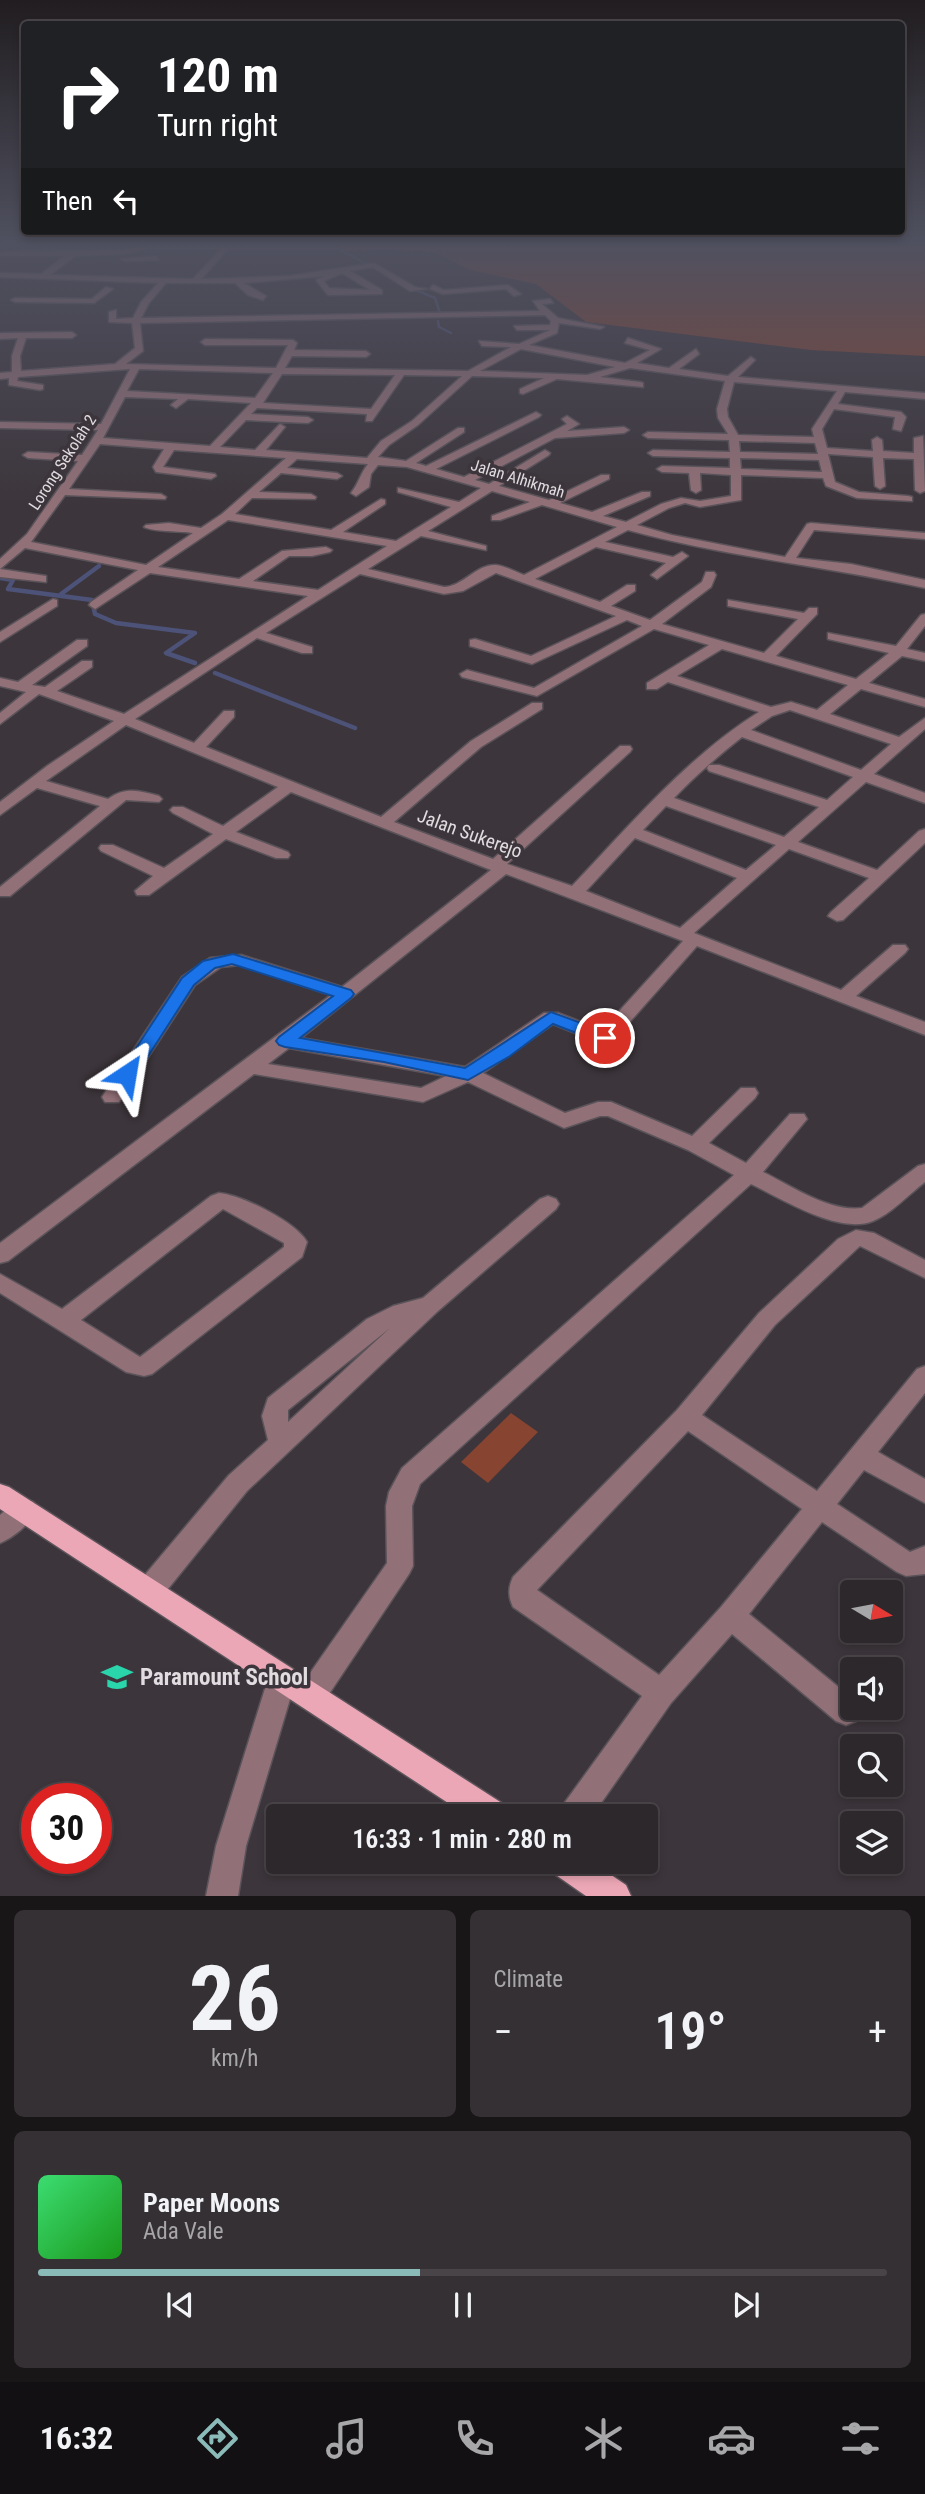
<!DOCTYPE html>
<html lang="en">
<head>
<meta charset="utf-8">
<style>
	:root { --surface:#2d282c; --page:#353034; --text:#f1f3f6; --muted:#a7a6a9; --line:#484448; --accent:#8bbbb9 }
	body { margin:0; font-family:"Roboto Condensed",sans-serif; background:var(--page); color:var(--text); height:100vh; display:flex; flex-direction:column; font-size:26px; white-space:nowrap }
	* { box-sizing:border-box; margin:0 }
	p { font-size:23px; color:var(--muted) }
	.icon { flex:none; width:38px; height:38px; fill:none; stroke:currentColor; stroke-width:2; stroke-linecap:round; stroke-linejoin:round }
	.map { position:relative; height:1896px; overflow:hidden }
	.panel { display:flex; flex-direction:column; gap:14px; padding:14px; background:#191618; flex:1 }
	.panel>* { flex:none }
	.top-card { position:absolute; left:21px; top:21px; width:884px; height:214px; border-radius:7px; box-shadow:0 4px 10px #0003,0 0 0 2px var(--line); background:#202124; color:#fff; overflow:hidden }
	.needle { width:46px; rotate:100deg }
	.fabs { position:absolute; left:840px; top:1580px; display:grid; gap:14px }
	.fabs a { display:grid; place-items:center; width:63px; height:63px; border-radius:7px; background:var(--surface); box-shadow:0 4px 10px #0003,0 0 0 2px var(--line); font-size:35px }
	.speed { position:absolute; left:21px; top:1783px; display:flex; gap:14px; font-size:35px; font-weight:700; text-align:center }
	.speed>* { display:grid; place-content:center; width:91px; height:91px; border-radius:50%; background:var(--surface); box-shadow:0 4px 10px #0003,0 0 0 2px var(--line); line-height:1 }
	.speed .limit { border:10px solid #d22; background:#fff; color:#111 }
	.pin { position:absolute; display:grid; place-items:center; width:60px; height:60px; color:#fff; margin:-30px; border:4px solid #fff; border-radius:50%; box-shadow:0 2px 7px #0007 }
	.me { position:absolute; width:77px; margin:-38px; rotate:33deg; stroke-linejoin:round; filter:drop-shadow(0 0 5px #0008) }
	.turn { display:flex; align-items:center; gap:24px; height:147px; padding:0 21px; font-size:32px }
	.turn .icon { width:91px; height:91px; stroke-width:2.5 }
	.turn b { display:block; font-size:49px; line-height:60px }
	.then { display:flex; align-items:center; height:66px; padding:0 21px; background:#0003; gap:14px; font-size:26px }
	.big { font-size:52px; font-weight:600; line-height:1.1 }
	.panel .widget { flex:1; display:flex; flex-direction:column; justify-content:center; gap:10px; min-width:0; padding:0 24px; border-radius:10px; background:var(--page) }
	.panel .dial { align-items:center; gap:0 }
	.dial b { font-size:91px; line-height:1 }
	.song { display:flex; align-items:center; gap:21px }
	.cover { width:84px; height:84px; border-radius:10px; background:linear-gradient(135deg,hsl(140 70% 55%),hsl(120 70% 35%)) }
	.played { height:7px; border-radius:4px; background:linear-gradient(90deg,var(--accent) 45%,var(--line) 45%) }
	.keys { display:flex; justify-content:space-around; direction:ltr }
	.heat { display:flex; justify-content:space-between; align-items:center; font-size:38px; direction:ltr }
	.panel .tiles { flex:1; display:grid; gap:14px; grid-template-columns:1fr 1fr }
	.widget:last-child { grid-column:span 2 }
	.trip { position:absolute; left:266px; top:1804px; width:392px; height:70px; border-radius:7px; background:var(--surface); box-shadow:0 4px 10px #0003,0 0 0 2px var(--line); font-weight:600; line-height:70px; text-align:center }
	.menu { display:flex; height:112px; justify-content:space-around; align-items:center; background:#121012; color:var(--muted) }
	.menu .icon { width:49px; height:49px }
	.menu .current { color:var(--accent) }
	.menu b { font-size:32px; color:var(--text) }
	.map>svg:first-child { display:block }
	.green { fill:#864431 }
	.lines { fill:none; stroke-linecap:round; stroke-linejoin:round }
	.stream-far1 { stroke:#4c5278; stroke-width:2.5 }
	.stream { stroke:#4c5278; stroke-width:4.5 }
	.minor-casing { stroke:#5a5359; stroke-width:3 }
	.major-casing { stroke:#5a5359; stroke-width:3 }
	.minor { fill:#927077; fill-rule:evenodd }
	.major { fill:#eca7b6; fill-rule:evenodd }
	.route { fill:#1a73e8; stroke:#114b97; stroke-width:2 }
	.labels { text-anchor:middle; stroke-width:7; stroke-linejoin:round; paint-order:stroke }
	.far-street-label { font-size:16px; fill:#e1dce0; stroke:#3c353b }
	.street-label { font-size:19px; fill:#e1dce0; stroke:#3c353b }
	.near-poi-label { font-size:23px; font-weight:bold; fill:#e1dce0; stroke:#3c353b; text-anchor:start }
</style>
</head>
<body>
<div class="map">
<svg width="925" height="1896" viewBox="0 0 925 1896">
	<rect width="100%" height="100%" fill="#3c353b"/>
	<g class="green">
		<polygon points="328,243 925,243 925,356 811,350 586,322 536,284 470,270 435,252 387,249 343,251"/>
		<polygon points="511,1413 538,1432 488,1483 461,1462"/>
	</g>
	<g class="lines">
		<g class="stream-far1">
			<polyline points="328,243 387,275"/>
			<polyline points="411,288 435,298 440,313"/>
			<polyline points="438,321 439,327 451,333"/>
		</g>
		<g class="stream">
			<polyline points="0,578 13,580 8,589 92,600 95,614 116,623 195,633 166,653 195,663"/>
			<polyline points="61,594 99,566"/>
			<polyline points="215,673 355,728"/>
		</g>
		<g class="minor-casing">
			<g id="minor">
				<path d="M148 244 334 245 337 249H228L201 279 290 276 374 263 415 287 427 289 410 291 373 267 350 271 382 290V294L328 295 316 280 324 276 244 283 266 296 263 300 248 295 235 283H166L149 303 141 318 540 311 533 301 550 299 553 303 542 304 558 318 604 327 600 329 559 323 557 333 529 345 625 363 650 350 625 343 628 338 661 349 637 363 669 368 696 349 699 354 679 369 728 376 751 357 755 360 738 377 925 393V399L845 392 838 404 901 412 906 417 901 431 893 429 895 417 834 409 822 429 827 448 873 451 872 440 877 437 882 440 883 451 914 453V438L923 436 925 491 920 493 915 490 914 459 883 458 885 486 880 489 875 486 873 457 828 454 835 482 859 492 908 496 912 497V501L857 498 826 486 823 478 741 475V500L700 507 685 503 669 508 637 525 672 535 785 557 807 524 811 523 925 533V539L814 530 796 558 851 564 925 580V588C826 566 726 557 628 530L605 542 673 557 682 552 688 556 657 579 651 575 666 563 596 547 535 579 600 602 627 585H635V591L611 606 650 620 702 582 706 572H714L716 575 711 587 662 624 764 653 798 619 728 606V600L804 613 809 608H817V614L776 656 856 679 889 653 828 639V633L896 646 921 615 925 614V626L907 649 925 653V661L902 656 869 683 925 699V707L861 689 830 714 899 737 925 718V729L874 774 925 793V803L866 782 798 842 877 870 919 831 925 829V843L843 920 837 921 828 916 831 912 869 878 789 849 694 933 841 990 893 945H905L908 949 905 953 856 996 925 1022V1035L697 946 612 1042H598L553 1024 483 1073 565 1113 598 1102H611L692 1136 741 1088H755L758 1093 755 1098 709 1143 746 1163 790 1114H804L807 1119 763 1172C792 1186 828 1212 862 1208L918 1166 925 1164V1182C909 1194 891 1214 873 1221 839 1235 782 1199 751 1184L420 1484 412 1506 413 1566 409 1574 321 1706 311 1710 301 1706 297 1696 301 1686 387 1563 386 1506 389 1492 402 1468 734 1175 688 1150 608 1116H600L564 1128 468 1082 423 1102 254 1074 8 1261 0 1263V1243L331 995 240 965 221 967 195 985 119 1102H105L102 1097 182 977 210 958 241 955 342 987 491 870 291 792 236 832 288 852 290 855 288 858H276L226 839 149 895H137L135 891 153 876 101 851 99 848 101 845H113L164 868 213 834 173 813 170 810 173 807H183L223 826 278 787 126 725 46 781 108 799C125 786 141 791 159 796L162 799 159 802 126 800 10 896H0V887L100 806 37 788 0 815V802L47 766 114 721 39 694 0 724V713L26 692 0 686V678L18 682 77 640H87V646L32 685 45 687 82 661H92V667L57 691 124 714 308 596 150 573 95 609 89 605 91 602 138 570 25 548 0 569 46 576V582L0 577V559L27 534 78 461 28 458 23 455 28 452 82 455 98 430 0 428V422L101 424 130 369 18 377 17 381 43 385V389L40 390 9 385V378L0 379V373L12 372V356L18 338 0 339V333L72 332 76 335 72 338H26L20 356 21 371 115 364 135 348 132 323 109 322V312L116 310V319L133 318 141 302 158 283 0 277V273L41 274 65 256H0V252L126 250ZM148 248 221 249 193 279 50 275 75 256 126 254ZM342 273 370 290 329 288 324 281ZM545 315 551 321 550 325 514 326 517 330H550L519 344 479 341 482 346 511 347 468 371 285 368 292 356 366 357 370 354 366 351 294 350 297 343 293 340 205 339 201 342 205 345H288L276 368 126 364 143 351 140 323ZM521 349 615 367 587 375 480 371ZM630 368 725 381 717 409 718 418 728 434 648 432 643 435 648 438 729 440 730 452 653 450 648 453 653 456 730 458V468L662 466 657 469 662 472 689 473 691 490 696 493 701 490 700 473 731 475V496L700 501 681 498 661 504 626 522 603 516 650 496V492H642L592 512 560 503 609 479V475H601L549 500 499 486 549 455 550 453 545 450 489 484 475 480 555 438 624 433 629 430 624 427 567 431 579 424 567 416 562 419 567 424 464 477 436 469 539 417 541 415 536 412 426 466 416 463 464 432V428H458L406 461 378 457 389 445 418 425 472 376 544 378 520 389V393L523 394 557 379 643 387V383L640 382 600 377ZM139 369 273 373 255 398 127 391ZM282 374 395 375 371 409 263 403ZM404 375 462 376 412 421 381 441 367 458 266 450 285 427 280 424 255 450 220 447 246 420 308 423 313 420 308 417 251 414 257 408 367 414 366 421H372ZM734 382 837 391 812 429 814 437 738 435 728 417 727 409ZM125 397 178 399 171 405 176 408 188 399 251 403 210 446 103 438ZM739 441 815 443 818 454 740 452ZM100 444 164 449 153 467 156 472 211 479 216 476 215 474 163 467 174 450 286 458 222 514 201 528 169 523 146 525 144 527C153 532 181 531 193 533L146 565 31 542 65 495 165 499 166 497 161 494 69 489ZM740 458 819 460 822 472 741 469ZM297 459 368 464C360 474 359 483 351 493L356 496 369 487 371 474 378 465 407 467 481 488 459 502 398 488V492L451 507 396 541 343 532 385 504V500L381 499 331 530 235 514 252 498 315 499 316 497 311 494 259 492 281 473 337 479 342 476 337 473 287 468ZM492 491 530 502 492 516V520H500L542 505 617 527 524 575C516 572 505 566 496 565 476 564 464 586 444 587L368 569 421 536 486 550V546L428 531ZM228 520 387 546 318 590 253 581 289 556H312L330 552 332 550 326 547 282 551 239 579 158 567ZM496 573 616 616 531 656 475 639 470 640V646L532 664 627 620 642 626 534 688 467 670 460 674 462 677 537 696 654 629 709 645 647 683V689H657L668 682 759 712C687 757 630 825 572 886L507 864 630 752 632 749 630 746H620L493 859 394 822 481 747 542 709V703H532L471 741 381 817 206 747 234 717V711H224L194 743 135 719 257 638 302 653H312V647L266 633 360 574 444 594 463 591ZM722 649 848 685 817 710 791 702 771 707 677 676ZM790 710 891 744 861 770 751 730 772 716ZM742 737 853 777 827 800 719 765H709L707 768 709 771 819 807 784 837 674 798C695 776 718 756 742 737ZM666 806 776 845 746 870 643 830ZM635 838 737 878 680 928 586 891ZM506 874 683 941 602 1030 558 1013H544L465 1067 301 1038ZM289 1048 446 1076 421 1088 268 1064Z"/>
				<polygon points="156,256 159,260 125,261 121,259"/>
				<polygon points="433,285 444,290 508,285 521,294 514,296 506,289 443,294 430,289"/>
				<polygon points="106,287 113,289 94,303 15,302 11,300 15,298 92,299"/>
				<polygon points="53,599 57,600 57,606 0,642 0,632"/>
				<path d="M219 1193C242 1195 296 1222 307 1242L302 1257 152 1374 144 1376 126 1372 0 1293V1274L62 1309 211 1196ZM223 1209 284 1243V1247L140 1357 81 1320Z"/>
				<path d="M548 1196 556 1199 559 1204 556 1209 438 1311 247 1491 159 1600 149 1603 139 1600 135 1591 139 1582 229 1475 268 1440 262 1416 268 1398 367 1319 393 1306 423 1298 540 1199ZM390 1328 288 1422V1410Z"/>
				<path d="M856 1230 874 1233 925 1260V1278L860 1246 775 1325 702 1415 817 1491 917 1369 925 1366V1393L878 1452 925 1479V1503L864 1470 837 1504 910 1552 925 1546V1574L906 1576 897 1572 822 1522 749 1614 852 1698V1708H859L860 1711 856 1721 846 1725 836 1721 732 1634 671 1703 592 1816H559L563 1805 642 1696 513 1607C508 1596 508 1588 513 1577L677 1410 759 1313 838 1239ZM688 1431 802 1509 721 1607 659 1675 537 1590Z"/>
				<path d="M24 1499 33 1502 37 1510C30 1524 14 1537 0 1543V1515L15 1502Z"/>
				<polygon points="282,1665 292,1669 296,1679 246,1846 238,1896 206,1896 216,1846 268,1679 272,1669"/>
			</g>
		</g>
		<g class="major-casing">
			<g id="major">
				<polygon points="0,1484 9,1487 505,1805 509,1816 468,1816 0,1509"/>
				<polygon points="548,1862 592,1862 626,1885 631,1896 586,1896 553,1873"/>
			</g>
		</g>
		<use href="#minor" class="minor"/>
		<use href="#major" class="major"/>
	</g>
	<linearGradient id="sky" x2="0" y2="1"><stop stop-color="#211d20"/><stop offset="0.48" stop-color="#505160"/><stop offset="1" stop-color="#505160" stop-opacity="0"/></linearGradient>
	<rect width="925" height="508" fill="url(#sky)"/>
	<polygon class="route" points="233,954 351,990 354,994 351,998 300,1038 465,1068 551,1012 611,1034 613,1038 605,1044 553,1024 510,1056 468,1080 384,1062 285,1047 279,1045 276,1041 279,1037 333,996 232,964 215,968 194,985 134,1078 121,1078 119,1074 182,978 203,961"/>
	<defs>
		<g id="school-bare" transform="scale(2.415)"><path d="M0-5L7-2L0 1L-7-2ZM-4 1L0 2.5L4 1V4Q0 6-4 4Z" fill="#2ad5ac" stroke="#3c353b" stroke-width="2.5" paint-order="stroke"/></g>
	</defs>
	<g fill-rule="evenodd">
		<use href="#school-bare" x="117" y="1677"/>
	</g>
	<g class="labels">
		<g class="far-street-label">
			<text transform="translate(62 462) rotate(-57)" y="6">Lorong Sekolah 2</text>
			<text transform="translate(518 478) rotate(17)" y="6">Jalan Alhikmah</text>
		</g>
		<g class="street-label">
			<text transform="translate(470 833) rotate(20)" y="7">Jalan Sukerejo</text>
		</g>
		<g class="near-poi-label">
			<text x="140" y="1685">Paramount School</text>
		</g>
	</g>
</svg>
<div class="fabs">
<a><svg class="needle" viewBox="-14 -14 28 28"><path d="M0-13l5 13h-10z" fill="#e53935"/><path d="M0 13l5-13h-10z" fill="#a7a6a9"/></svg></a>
<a><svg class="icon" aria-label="sound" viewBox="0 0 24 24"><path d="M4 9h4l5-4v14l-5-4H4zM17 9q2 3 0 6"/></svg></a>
<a><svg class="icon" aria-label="search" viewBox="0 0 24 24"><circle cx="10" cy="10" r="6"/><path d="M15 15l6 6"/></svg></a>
<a><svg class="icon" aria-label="layers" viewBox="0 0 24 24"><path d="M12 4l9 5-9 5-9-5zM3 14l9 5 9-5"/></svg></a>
</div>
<div class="speed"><div class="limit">30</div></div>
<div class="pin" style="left:605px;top:1038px;background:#d93025"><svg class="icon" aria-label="arrive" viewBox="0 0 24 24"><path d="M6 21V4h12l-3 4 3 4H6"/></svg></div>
<svg class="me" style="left:127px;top:1074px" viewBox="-20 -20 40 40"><path d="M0-17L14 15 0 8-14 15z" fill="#1a73e8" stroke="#fff" stroke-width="4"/></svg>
<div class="trip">16:33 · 1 min · 280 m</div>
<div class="top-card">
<div class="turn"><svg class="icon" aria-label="right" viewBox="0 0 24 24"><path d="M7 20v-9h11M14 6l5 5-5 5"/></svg><div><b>120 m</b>Turn right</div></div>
<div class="then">Then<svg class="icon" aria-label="left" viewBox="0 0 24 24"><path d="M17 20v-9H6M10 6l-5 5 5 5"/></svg></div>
</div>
</div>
<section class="panel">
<div class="tiles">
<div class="widget dial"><b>26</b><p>km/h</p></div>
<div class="widget"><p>Climate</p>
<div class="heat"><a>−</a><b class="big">19°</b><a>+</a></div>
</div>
<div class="widget">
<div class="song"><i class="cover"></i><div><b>Paper Moons</b><p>Ada Vale</p></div></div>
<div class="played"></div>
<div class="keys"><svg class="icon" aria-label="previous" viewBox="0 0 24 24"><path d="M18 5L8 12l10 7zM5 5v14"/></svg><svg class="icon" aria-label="pause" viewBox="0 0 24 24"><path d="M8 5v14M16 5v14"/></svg><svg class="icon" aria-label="next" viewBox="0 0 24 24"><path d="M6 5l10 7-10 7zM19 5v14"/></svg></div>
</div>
</div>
</section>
<nav class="menu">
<b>16:32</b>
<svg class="icon current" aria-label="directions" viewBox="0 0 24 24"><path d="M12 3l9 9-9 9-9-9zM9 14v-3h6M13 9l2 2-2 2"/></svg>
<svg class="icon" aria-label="music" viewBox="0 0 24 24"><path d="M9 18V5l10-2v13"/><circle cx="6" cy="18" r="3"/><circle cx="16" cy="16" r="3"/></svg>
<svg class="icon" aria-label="phone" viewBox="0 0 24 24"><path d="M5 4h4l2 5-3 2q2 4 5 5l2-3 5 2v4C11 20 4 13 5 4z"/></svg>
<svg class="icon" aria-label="climate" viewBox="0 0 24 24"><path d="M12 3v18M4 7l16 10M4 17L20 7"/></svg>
<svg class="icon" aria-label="car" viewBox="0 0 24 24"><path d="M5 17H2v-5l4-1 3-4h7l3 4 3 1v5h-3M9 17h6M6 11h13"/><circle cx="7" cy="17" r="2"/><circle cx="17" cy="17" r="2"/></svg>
<svg class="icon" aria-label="filters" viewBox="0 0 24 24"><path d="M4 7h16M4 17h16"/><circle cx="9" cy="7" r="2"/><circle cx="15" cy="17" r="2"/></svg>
</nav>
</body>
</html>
